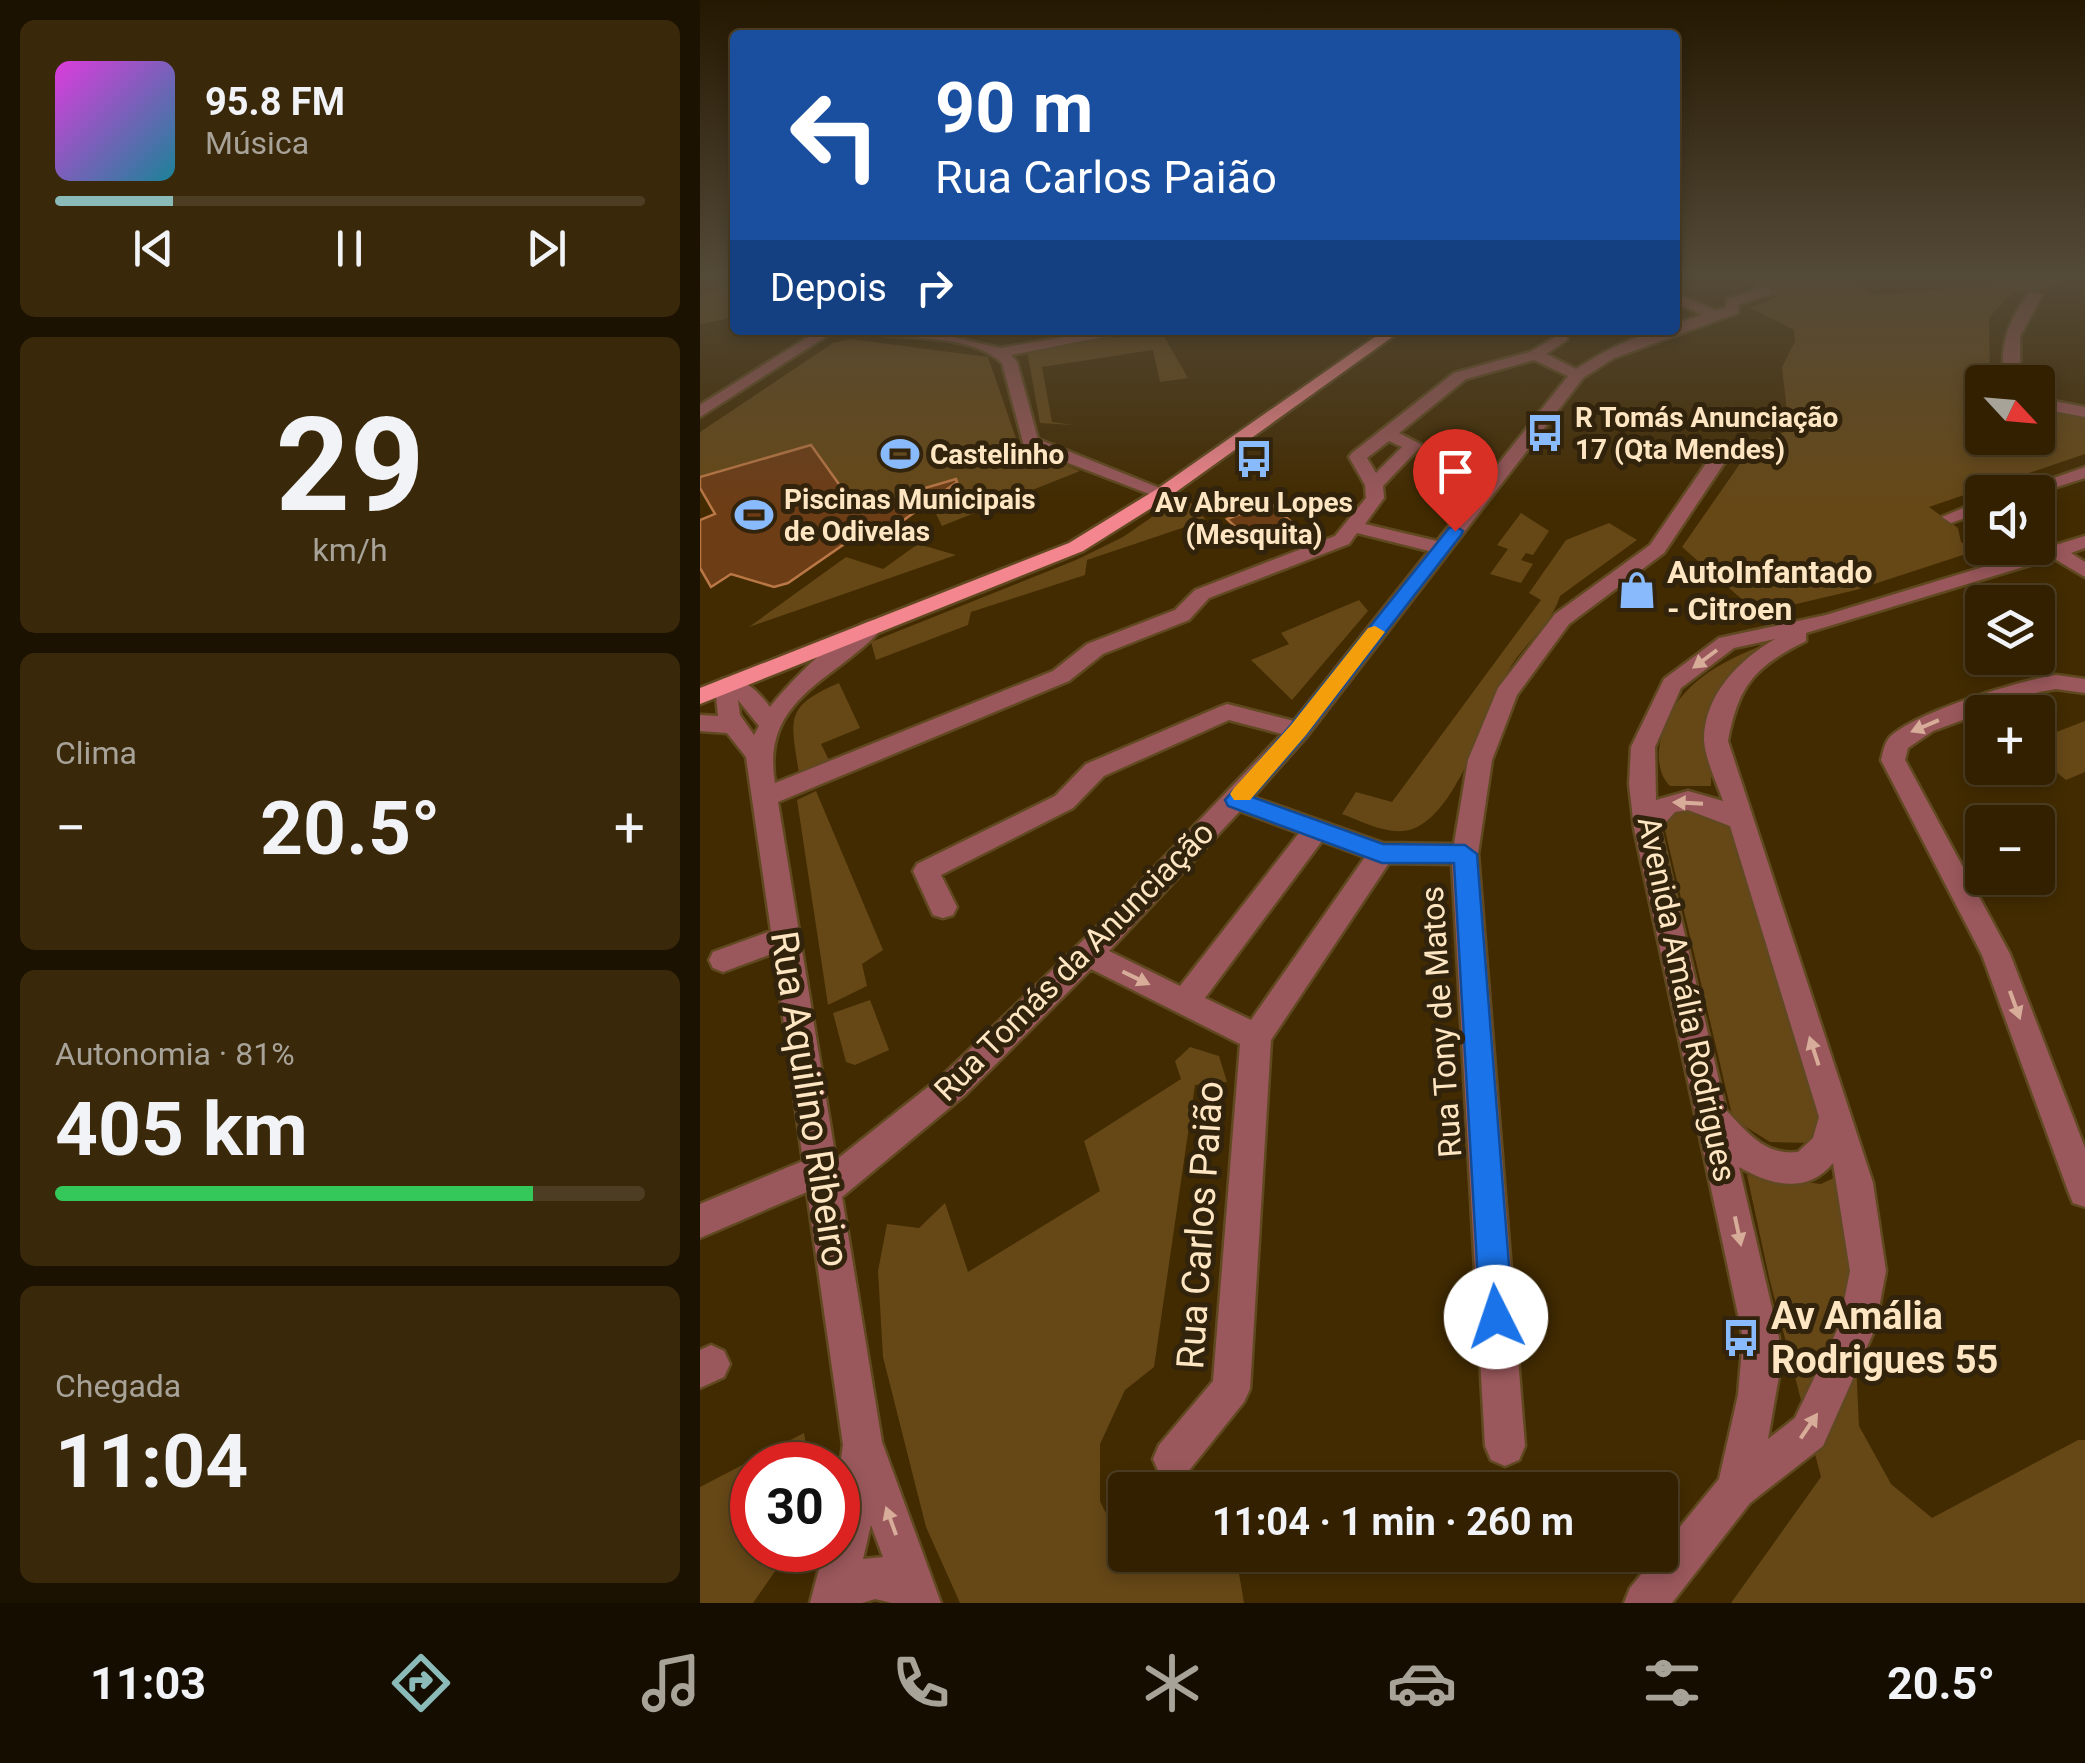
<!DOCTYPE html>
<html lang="pt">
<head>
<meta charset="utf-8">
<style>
	:root { --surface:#322001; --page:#3a280b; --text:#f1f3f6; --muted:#a8a399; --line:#4d3e23; --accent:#8bbbb9 }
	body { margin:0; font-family:Roboto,sans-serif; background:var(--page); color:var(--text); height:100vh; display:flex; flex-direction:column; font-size:38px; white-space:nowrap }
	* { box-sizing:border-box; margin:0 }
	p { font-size:32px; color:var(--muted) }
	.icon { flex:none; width:55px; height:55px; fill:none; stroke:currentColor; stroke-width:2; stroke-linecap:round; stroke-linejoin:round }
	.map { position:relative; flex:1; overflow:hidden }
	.details { display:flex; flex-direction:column; gap:20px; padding:20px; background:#1c1201; width:700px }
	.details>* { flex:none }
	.top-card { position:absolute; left:30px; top:30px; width:950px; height:305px; border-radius:10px; box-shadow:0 5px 15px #0003,0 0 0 2px var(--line); background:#1a4fa0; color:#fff; overflow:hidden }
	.needle { width:65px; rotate:116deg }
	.controls { position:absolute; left:1265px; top:365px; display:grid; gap:20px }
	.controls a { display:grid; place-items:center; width:90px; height:90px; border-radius:10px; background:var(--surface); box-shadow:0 5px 15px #0003,0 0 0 2px var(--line); font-size:50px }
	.speed { position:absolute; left:30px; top:1442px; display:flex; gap:20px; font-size:50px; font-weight:700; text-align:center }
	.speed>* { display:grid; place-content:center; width:130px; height:130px; border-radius:50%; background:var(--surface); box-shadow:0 5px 15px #0003,0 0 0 2px var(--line); line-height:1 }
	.speed .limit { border:15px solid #d22; background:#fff; color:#111 }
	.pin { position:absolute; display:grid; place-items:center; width:85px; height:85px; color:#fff; margin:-102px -42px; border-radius:50% 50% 50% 0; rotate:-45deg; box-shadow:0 0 10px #0007 }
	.pin .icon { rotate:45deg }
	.me { position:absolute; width:110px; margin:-55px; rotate:356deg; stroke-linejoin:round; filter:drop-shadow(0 0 8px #0008) }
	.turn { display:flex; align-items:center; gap:35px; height:210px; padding:0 40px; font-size:45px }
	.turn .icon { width:130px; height:130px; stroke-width:2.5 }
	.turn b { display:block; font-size:70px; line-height:85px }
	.then { display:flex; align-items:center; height:95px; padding:0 40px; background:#0003; gap:20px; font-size:38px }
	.big { font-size:75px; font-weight:700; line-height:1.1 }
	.details .widget { flex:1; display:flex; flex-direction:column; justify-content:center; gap:15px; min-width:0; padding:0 35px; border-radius:15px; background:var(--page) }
	.details .dial { align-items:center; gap:0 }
	.dial b { font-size:130px; line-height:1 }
	.song { display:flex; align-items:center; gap:30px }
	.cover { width:120px; height:120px; border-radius:15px; background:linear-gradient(135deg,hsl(300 70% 55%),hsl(190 70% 35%)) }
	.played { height:10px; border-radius:5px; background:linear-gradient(90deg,var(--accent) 20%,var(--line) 20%) }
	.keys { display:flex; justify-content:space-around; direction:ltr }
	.heat { display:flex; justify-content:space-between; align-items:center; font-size:55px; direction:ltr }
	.charge { height:15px; border-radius:8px; background:linear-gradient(90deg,#34c759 81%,var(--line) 0) }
	.trip { position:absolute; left:408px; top:1472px; width:570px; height:100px; border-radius:10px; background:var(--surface); box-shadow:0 5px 15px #0003,0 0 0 2px var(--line); font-weight:700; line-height:100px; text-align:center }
	.menu { display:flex; height:160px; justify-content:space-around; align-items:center; background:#140d00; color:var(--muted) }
	.menu .icon { width:70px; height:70px }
	.menu .active { color:var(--accent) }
	.menu b { font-size:45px; color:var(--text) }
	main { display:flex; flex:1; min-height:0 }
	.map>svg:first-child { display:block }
	.green { fill:#664817 }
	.building { fill:#6d3d16; stroke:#ba7746; stroke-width:2.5 }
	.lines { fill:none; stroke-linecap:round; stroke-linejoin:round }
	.minor-casing { stroke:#604920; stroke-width:5 }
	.major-casing { stroke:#604920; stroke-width:5 }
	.minor { fill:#9a585c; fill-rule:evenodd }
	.major { fill:#f3868f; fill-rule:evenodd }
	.oneway { fill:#d7ad9a }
	.route { fill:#1a73e8; stroke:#114b97; stroke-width:2.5 }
	.slow { fill:#f59e0b }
	.labels { text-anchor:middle; stroke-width:10; stroke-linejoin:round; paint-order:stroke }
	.far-poi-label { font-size:28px; font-weight:bold; fill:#ffe6c3; stroke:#32230c; text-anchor:start }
	.poi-label { font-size:32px; font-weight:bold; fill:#ffe6c3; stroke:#32230c; text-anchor:start }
	.street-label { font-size:32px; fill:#ffe6c3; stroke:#32230c }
	.near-street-label { font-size:38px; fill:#ffe6c3; stroke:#32230c }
	.near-poi-label { font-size:38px; font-weight:bold; fill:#ffe6c3; stroke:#32230c; text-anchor:start }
</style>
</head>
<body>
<main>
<section class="details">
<div class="widget">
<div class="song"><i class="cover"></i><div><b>95.8 FM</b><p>Música</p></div></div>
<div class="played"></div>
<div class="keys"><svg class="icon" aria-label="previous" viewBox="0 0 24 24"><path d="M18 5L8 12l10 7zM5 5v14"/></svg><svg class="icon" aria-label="pause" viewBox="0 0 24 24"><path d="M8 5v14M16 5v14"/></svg><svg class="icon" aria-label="next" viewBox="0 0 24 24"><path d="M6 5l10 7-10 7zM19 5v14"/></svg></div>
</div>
<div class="widget dial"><b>29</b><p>km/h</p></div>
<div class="widget"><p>Clima</p>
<div class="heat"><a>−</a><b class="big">20.5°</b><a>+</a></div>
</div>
<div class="widget"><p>Autonomia · 81%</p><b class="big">405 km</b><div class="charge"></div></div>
<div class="widget"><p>Chegada</p><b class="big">11:04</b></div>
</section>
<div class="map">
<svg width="1385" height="1603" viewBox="0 0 1385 1603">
	<rect width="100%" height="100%" fill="#422b01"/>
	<g class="green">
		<polygon points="1043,279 1147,279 1174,295 1364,279 1337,292 1312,292 1289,318 1290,382 1282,382 1282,438 1338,438 1338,409 1385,418 1385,454 1229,507 1258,528 1261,542 1275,551 1156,590 1070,610 1045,602 982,547 1053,445 1089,430 1082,367 1095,341 1094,330 1050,308 1077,297"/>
		<polygon points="35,287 35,317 0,324 0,294"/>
		<polygon points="461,331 488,378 460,382 453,350 342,367 352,422 373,425 340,423 327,351"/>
		<polygon points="150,339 288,357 318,444 380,471 242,526 223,488 184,500 142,489 110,445 0,477 0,432 133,343"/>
		<polygon points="484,495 506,520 387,560 385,575 271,612 268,625 176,660 171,642 376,560 423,537"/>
		<polygon points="821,513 849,531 833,555 826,553 821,560 833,564 821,583 790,574 808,549 797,545"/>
		<path d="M909 523 937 540 860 596C851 626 823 644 808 671 784 713 761 807 715 828 692 838 664 822 642 814L656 792 692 802 841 600 829 593 866 540Z"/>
		<polygon points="218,544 256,555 49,627 146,557 183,569"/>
		<polygon points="659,600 668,611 592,700 551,660 589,644 581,633"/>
		<path d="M1069 643C1055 652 1046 663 1035 676 995 721 1013 731 1011 786H970C959 775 957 758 960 743 972 685 1019 662 1069 643Z"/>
		<path d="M139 683 160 728 121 744 130 762 99 774C91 719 83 707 139 683Z"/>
		<polygon points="1385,721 1385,772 1366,780 1338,757 1338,739"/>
		<polygon points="116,791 183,950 162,964 167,986 128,1005 97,800"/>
		<polygon points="988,809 1026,820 1120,1109 1119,1135 1110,1143 1070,1142 1033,1119 965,830 969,815"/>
		<polygon points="170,1000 189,1050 155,1065 146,1062 133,1013"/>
		<polygon points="490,1047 519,1056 527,1082 495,1085 454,1367 425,1390 400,1444 400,1501 418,1538 425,1539 425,1555 536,1555 544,1603 260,1603 226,1527 183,1357 178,1271 187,1224 219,1228 245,1203 268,1272 400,1191 384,1141 481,1079 475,1061"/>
		<polygon points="1047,1175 1121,1184 1140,1175 1153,1299 1159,1426 1191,1484 1232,1518 1378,1440 1385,1440 1385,1603 1031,1603 1121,1477 1069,1277"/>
		<polygon points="104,1433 110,1465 52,1465 52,1550 90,1550 53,1603 0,1603 0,1487"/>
	</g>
	<g class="building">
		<polygon points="111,445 156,508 256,479 257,482 173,542 156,536 88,583 74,587 31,574 11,587 0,568 0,520 15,514 0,488 0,477"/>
		<polygon points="570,503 595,525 551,542 527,519"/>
	</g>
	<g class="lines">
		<g class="minor-casing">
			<g id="minor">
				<path d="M1065 287 1072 291 1070 294 1039 304 1038 313 914 358 883 378 607 736 553 797 683 843 754 844 768 760 798 688 855 614 950 545 1020 443H1032L1035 447 964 553 869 624 817 695 792 760 778 854 825 1446 819 1460 805 1466 791 1460 785 1446 752 864 689 863 571 1040 550 1389 544 1402 487 1473 473 1479 459 1473 453 1459 459 1445 513 1381 540 1044 391 969 265 1095 142 1197 182 1442 241 1603H192L175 1599 162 1603H110L124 1550H138V1479L143 1445 107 1192 0 1238V1204L103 1161 74 953 23 972 13 968 9 960 13 952 71 931 46 757 27 733 0 731V715L18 716 16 696 22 679C42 674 59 692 70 707 87 685 154 614 181 620L185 625C141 679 60 695 75 783L353 671 387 644 475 610 495 590 635 536 666 498 665 485 649 457 652 453 754 373 830 352 862 333 867 334V340L846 354 876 369C905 351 941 330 975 330V324L1002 315 975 302V293L1015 310 1026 308 1027 299ZM834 360 868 376 737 541 665 524 684 498 683 486 722 445 699 433 766 379ZM689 441 702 447 676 473 667 458ZM657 533 729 551 594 721 527 704 519 707 386 764 355 796 217 864 213 871 233 915 243 918 253 915 257 907 241 875 373 808 404 776 529 720 582 734 405 919 243 1075 136 1160 78 802 369 681 403 654 489 620 509 598 649 544ZM38 700 59 726 54 735 40 715ZM540 811 599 833 480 986 409 951ZM622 841 665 857 551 1020 505 998ZM171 1525 183 1557 163 1559Z"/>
				<path d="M1330 292 1342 295 1320 336V382H1304C1300 346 1307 321 1330 292Z"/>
				<polygon points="119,330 136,330 0,417 0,405"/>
				<path d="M167 330 226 331 300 348 405 330H438L311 355 317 362 338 439 472 493 469 497H457L324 446 302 363C273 335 212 339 174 334Z"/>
				<polygon points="1338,398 1385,407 1385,417 1338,408"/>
				<polygon points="1385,467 1385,478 1338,493 1314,492"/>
				<polygon points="1282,500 1282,512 1251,523 1242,517"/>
				<path d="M1385 536V548L1371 553 1385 562V577L1353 558 1106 633V641C1055 666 1038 686 1028 741L1173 1183 1186 1271 1175 1329 1123 1446 1050 1503 972 1603H924L930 1588 1019 1479 1038 1395 1043 1338 934 828 929 784 931 747 964 679 1019 638 1126 615ZM1075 639C1039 660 1004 695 1004 740 1005 759 1017 783 1023 801L988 791 956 800 955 747 981 688 1034 648ZM988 810 1030 826 1119 1117 1113 1138 1098 1152C1065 1156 1047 1132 1026 1110L960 829 975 812ZM1133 1163 1150 1271 1139 1326 1095 1418 1068 1439 1079 1376V1338L1039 1167C1070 1185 1107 1195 1133 1163Z"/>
				<path d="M1356 675 1385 679V693L1356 689 1339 692 1233 731 1208 748 1205 760 1310 954 1385 1148V1207L1373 1203 1368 1191 1282 955 1181 760C1183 753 1184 744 1189 738 1212 713 1321 680 1356 675Z"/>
				<polygon points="11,1345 24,1351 30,1364 24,1377 0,1388 0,1350"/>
			</g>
		</g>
		<g class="major-casing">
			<polygon id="major" points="685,330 702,330 469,497 383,551 0,704 0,688 369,543 457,489"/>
		</g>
		<use href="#minor" class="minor"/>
		<use href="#major" class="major"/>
	</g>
	<defs><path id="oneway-solid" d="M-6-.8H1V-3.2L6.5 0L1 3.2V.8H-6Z" transform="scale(2.5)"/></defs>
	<g class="oneway">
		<use href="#oneway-solid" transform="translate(1005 659) rotate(143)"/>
		<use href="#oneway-solid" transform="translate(1225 726) rotate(157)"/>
		<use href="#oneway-solid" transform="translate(988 803) rotate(-177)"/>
		<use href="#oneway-solid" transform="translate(436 978) rotate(26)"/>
		<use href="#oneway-solid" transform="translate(1315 1005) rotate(70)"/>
		<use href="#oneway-solid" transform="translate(1114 1051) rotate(-108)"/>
		<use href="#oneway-solid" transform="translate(1038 1231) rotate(78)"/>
		<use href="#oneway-solid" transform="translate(1109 1426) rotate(-56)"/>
		<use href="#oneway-solid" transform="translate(191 1521) rotate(-110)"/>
	</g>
	<linearGradient id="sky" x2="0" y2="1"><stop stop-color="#241801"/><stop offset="0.55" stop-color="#544a38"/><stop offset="1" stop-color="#544a38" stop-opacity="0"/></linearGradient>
	<rect width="1385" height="503" fill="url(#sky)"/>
	<polygon class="route" points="755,526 763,531 761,535 606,735 552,797 683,844 765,845 777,854 813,1317 808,1329 796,1334 785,1329 780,1317 754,863 682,863 528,806 525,800 591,725 749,528"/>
	<polygon class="slow" points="675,626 685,632 606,735 550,800 534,800 530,794 534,788 591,725 668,628"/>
	<defs>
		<g id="bus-bare" transform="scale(3)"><path d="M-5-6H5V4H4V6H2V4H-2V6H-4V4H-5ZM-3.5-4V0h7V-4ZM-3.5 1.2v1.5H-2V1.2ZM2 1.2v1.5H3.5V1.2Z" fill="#89bafc" stroke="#32230c" stroke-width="2.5" paint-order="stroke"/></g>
		<g id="stadium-bare" transform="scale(3)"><path d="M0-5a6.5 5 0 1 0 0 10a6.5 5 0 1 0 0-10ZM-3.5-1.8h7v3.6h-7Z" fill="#89bafc" stroke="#32230c" stroke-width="2.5" paint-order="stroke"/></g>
		<g id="shop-bare" transform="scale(3)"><path d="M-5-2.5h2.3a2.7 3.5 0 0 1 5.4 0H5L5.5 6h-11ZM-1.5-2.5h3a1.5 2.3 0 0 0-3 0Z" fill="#89bafc" stroke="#32230c" stroke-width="2.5" paint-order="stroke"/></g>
	</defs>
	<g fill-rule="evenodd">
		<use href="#bus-bare" x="845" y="433"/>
		<use href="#stadium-bare" x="200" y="454"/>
		<use href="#bus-bare" x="554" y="459"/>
		<use href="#stadium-bare" x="54" y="515"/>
		<use href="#shop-bare" x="937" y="590"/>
		<use href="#bus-bare" x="1041" y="1338"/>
	</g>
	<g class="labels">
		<g class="far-poi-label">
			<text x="875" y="427">R Tomás Anunciação<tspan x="875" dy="32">17 (Qta Mendes)</tspan></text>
			<text x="230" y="464">Castelinho</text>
			<text x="84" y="509">Piscinas Municipais<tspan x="84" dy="32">de Odivelas</tspan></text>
			<text x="554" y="512" text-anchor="middle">Av Abreu Lopes<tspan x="554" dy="32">(Mesquita)</tspan></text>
		</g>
		<g class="poi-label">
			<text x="967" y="583">AutoInfantado<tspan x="967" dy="37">- Citroen</tspan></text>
		</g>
		<g class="street-label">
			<text transform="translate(374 961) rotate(-45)" y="11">Rua Tomás da Anunciação</text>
			<text transform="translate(987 999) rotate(78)" y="11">Avenida Amália Rodrigues</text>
			<text transform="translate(741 1022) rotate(-94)" y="11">Rua Tony de Matos</text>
		</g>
		<g class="near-street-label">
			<text transform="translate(110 1099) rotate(81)" y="13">Rua Aquilino Ribeiro</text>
			<text transform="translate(500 1225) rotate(-86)" y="13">Rua Carlos Paião</text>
		</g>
		<g class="near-poi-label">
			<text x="1071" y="1329">Av Amália<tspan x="1071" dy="44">Rodrigues 55</tspan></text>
		</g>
	</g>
</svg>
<div class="controls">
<a><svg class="needle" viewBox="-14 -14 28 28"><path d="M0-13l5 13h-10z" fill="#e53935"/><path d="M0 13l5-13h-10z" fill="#a8a399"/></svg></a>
<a><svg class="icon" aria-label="sound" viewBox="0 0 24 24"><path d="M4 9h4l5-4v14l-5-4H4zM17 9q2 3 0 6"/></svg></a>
<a><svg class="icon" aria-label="layers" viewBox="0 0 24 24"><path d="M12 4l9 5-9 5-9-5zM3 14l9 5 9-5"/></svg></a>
<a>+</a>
<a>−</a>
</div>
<div class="speed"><div class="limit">30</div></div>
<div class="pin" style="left:755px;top:531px;background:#d93025"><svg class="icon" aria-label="arrive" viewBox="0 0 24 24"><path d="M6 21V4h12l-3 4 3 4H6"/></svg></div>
<svg class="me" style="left:796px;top:1317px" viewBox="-20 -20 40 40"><circle r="19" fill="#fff"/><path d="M0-13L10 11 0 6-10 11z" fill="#1a73e8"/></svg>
<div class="trip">11:04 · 1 min · 260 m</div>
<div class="top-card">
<div class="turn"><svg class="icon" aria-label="left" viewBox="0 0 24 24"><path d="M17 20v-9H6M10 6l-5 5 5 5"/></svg><div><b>90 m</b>Rua Carlos Paião</div></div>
<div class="then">Depois<svg class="icon" aria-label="right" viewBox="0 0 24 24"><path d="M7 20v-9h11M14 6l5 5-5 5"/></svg></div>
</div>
</div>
</main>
<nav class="menu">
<b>11:03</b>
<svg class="icon active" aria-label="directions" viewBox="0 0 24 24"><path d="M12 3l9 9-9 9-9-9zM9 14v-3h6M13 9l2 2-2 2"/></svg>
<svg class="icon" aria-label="music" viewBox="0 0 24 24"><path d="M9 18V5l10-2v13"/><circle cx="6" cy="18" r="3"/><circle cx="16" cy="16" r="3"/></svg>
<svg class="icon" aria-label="phone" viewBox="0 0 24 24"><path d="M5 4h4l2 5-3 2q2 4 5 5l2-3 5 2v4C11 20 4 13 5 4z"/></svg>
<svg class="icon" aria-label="climate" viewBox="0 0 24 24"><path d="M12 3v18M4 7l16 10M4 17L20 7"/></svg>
<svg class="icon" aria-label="car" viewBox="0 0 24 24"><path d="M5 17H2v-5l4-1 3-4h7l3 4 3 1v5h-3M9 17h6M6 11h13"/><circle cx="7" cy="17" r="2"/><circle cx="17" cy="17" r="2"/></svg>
<svg class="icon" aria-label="filters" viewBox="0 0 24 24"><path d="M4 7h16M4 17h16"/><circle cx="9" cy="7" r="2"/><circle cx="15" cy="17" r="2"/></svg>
<b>20.5°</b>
</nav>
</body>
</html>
